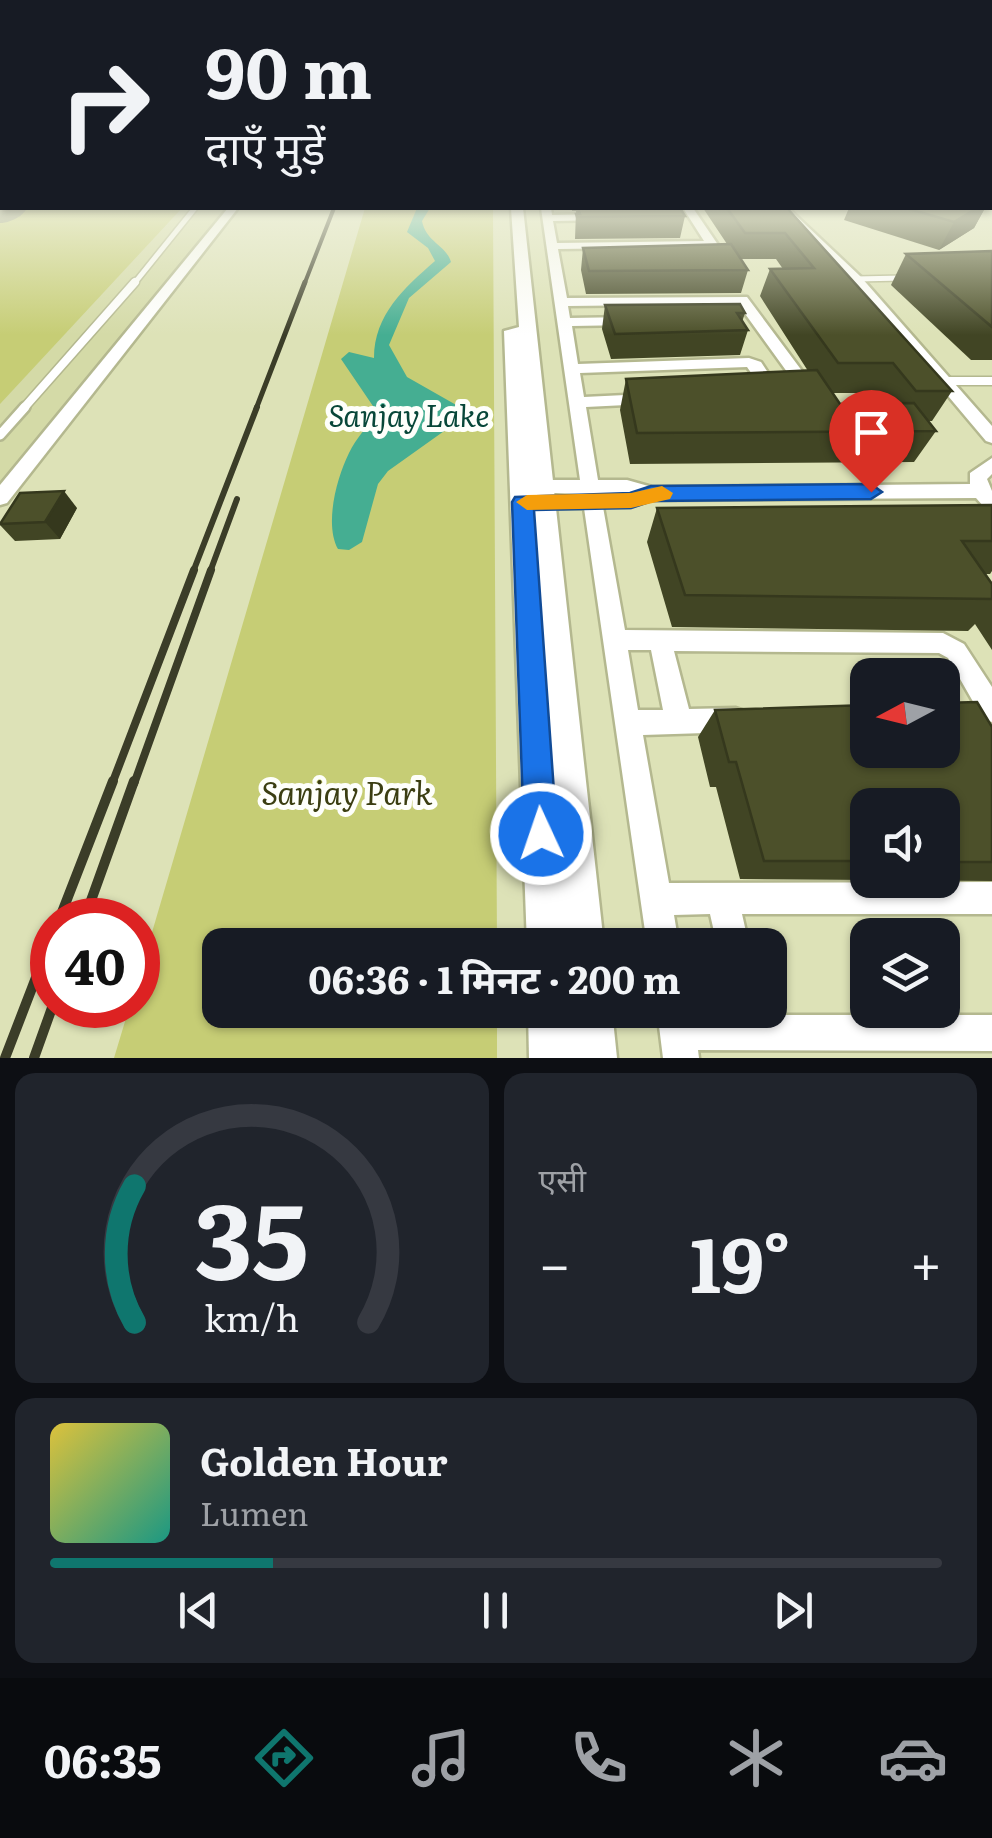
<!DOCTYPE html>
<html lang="hi">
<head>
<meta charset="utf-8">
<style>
	:root { --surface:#171b24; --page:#20242c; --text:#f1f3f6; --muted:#9ea1a6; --line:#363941; --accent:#0f766e }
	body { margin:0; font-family:Literata,"Noto Sans Devanagari",serif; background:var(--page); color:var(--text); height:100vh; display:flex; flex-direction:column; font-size:38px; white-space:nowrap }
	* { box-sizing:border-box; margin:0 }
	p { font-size:32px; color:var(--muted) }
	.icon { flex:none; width:55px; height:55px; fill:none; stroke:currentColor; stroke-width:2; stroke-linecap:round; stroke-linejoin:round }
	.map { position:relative; height:1058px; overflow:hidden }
	.drawer { display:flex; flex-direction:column; gap:15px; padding:15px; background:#0d0f14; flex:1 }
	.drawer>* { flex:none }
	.top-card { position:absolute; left:0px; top:0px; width:992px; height:210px; box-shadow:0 2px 8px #0004; background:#171b24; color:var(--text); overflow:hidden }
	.needle { width:65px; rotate:263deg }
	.controls { position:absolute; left:850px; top:658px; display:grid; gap:20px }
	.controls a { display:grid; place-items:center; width:110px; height:110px; border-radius:20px; background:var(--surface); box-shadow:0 2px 8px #0004; font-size:50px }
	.speed { position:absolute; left:30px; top:898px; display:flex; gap:20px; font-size:50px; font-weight:700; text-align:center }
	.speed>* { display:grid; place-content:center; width:130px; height:130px; border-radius:50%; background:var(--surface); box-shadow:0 2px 8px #0004; line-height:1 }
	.speed .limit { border:15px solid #d22; background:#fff; color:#111 }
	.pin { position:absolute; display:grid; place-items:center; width:85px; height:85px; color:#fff; margin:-102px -42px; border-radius:50% 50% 50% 0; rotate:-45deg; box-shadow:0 0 10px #0007 }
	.pin .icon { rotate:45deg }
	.me { position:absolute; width:110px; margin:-55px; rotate:357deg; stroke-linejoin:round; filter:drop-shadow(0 0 8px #0008) }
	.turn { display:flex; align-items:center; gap:35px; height:210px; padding:0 40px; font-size:45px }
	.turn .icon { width:130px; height:130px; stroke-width:2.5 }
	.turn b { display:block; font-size:70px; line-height:85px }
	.big { font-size:75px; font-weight:700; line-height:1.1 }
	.drawer .widget { flex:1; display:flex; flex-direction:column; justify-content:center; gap:15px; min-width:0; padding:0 35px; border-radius:20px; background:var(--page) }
	.drawer .dial { align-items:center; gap:0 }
	.dial svg { height:260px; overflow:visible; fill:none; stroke:var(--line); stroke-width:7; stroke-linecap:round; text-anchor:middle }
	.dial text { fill:var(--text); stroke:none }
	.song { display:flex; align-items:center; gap:30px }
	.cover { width:120px; height:120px; border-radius:15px; background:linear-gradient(135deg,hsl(50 70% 55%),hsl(170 70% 35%)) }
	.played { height:10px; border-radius:5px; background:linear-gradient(90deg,var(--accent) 25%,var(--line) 25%) }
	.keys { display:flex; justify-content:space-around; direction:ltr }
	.heat { display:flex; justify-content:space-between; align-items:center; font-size:55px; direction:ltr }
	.drawer .tiles { flex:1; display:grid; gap:15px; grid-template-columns:1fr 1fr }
	.widget:last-child { grid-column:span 2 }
	.trip { position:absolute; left:202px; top:928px; width:585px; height:100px; border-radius:20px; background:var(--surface); box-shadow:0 2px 8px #0004; font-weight:700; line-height:100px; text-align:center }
	.tab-bar { display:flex; height:160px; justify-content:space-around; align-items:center; background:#090b0e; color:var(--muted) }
	.tab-bar .icon { width:70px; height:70px }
	.tab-bar .current { color:var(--accent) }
	.tab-bar b { font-size:45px; color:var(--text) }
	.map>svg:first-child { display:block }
	.built { fill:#d4daa7 }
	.green { fill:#c6cd75 }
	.water { fill:#45ae92 }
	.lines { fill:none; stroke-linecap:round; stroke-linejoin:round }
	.taxiway { stroke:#8c9070; stroke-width:60 }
	.service-far2-casing { stroke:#b4b88f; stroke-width:8 }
	.service-far1-casing { stroke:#b4b88f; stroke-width:11 }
	.service-casing { stroke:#b4b88f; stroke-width:14 }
	.minor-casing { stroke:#b4b88f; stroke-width:5 }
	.tertiary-casing { stroke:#b4b88f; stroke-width:5 }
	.service-far2 { stroke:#fff; stroke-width:5 }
	.service-far1 { stroke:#fff; stroke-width:8 }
	.service { stroke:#fff; stroke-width:9 }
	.minor { fill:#fff; fill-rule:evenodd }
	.tertiary { fill:#fff; fill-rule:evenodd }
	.rail-far4 { stroke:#3b3d28; stroke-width:4 }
	.rail-far3 { stroke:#3b3d28; stroke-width:5 }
	.rail-far2 { stroke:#3b3d28; stroke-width:6 }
	.rail-far1 { stroke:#3b3d28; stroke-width:8 }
	.rail { stroke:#3b3d28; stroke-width:10 }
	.wall { fill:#414524; fill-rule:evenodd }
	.shaded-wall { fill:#35381d }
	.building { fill:#4c502a; stroke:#35381d; stroke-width:2.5 }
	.route { fill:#1a73e8; stroke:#114b97; stroke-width:2.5 }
	.slow { fill:#f59e0b }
	.labels { text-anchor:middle; stroke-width:10; stroke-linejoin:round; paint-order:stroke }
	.water-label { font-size:30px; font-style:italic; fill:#084739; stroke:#fefffb }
	.near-park-label { font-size:32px; font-style:italic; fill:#3b3e12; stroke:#fefffb }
</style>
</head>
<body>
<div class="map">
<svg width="992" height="1058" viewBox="0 0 992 1058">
	<rect width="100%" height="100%" fill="#dde2b7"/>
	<polygon class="built" points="0,187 2,208 241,208 0,506"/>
	<g class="green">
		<polygon points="5,208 182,208 0,404 0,209"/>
		<polygon points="365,208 493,208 497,945 220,945 220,1010 497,1010 497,1058 114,1058 130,1005 138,1005 138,980"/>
	</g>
	<path class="water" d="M417 208H430L422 221C426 242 446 245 451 262L409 298 389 345 407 377 458 406 461 419 388 471 378 484 362 542 349 550 338 549C324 524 337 477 349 453 356 438 368 426 377 412L341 359 349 352 374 358C374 315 404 288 435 261L428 248 407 232Z"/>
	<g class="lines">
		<polyline class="taxiway" points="0,193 2,192"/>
		<g class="service-far2-casing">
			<g id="service-far2">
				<polyline points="856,279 903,278"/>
				<polyline points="133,285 195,208"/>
			</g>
		</g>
		<g class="service-far1-casing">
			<g id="service-far1">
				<polyline points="945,381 992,381"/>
				<polyline points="23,409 135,282"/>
			</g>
		</g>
		<g class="service-casing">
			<polyline id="service" points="0,435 25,407"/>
		</g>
		<g class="minor-casing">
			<g id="minor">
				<rect x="990" y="196" width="2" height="6"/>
				<polygon points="228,208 238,208 7,503 0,505 0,485"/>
				<path d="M541 208H551L552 215 602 214 607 217 602 220 553 221 557 243 704 241 683 208H693L727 258 725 261 707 265V259L714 257 708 247 558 249 567 298 747 297 817 391 815 394H803L738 304 568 306 570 318 629 317 636 321 629 325 572 326 578 364 749 358 761 362 782 394 780 397H768L747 367 580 373 584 397 646 394 654 399 646 404 586 407 598 480H627L652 487 970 484V473L992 458V474L987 479 992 491V510L985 508 976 498 650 500 631 507H603L625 630 943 633 964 644 992 687V722L983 719 948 658 939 653 674 651 689 709 736 708 745 711 749 720 745 729 736 732 643 735 669 883 992 882V914H742L749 945H717L710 914 674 915 679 945H647L584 508 529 509 519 502 529 495 582 494 529 492 520 486 529 480H580ZM628 650H651L663 710H638Z"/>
				<polygon points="778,208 788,208 860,276 992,426 992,443 986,441 852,282"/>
				<polygon points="657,1010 691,1010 692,1014 734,1015 733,1010 767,1010 769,1015 992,1015 992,1051 698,1050 699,1058 663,1058"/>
			</g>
		</g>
		<g class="tertiary-casing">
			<g id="tertiary">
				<polygon points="511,208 523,208 604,945 527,945 504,331 519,327"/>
				<polygon points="528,1010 612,1010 617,1058 529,1058"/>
			</g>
		</g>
		<use href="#service-far2" class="service-far2"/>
		<use href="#service-far1" class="service-far1"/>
		<use href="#service" class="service"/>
		<use href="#minor" class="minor"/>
		<use href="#tertiary" class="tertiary"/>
		<polyline class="rail-far4" points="304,285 334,208"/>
		<polyline class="rail-far3" points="256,409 305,282"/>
		<g class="rail-far2">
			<polyline points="193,572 257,407"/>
			<polyline points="210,572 237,499"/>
		</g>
		<g class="rail-far1">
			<polyline points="112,784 194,570"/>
			<polyline points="134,784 211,570"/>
		</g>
		<g class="rail">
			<polyline points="59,920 113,781"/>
			<polyline points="84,920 134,781"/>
			<polyline points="5,1058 52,936"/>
			<polyline points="34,1058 53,1005"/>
		</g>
	</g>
	<g class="wall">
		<polygon points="572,208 680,208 685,216 680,238 575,239 576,211 572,211"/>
		<path d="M703 208H787L952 391 932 421H928L936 431 914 462 630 464 620 410 626 379 808 371 760 296 770 269H783L776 259H741L748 270 741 293 586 294 581 270 583 248 727 244ZM833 393H876L884 404H840Z"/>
		<polygon points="849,208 985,208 974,228 939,250 844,220"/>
		<polygon points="992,251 992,360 971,360 891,285 906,254"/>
		<polygon points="605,305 745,313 742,322 748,330 740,355 611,359 602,329"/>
		<polygon points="992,505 992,571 990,574 985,574 992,584 992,650 975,624 968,631 672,627 647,542 657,508"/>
		<polygon points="77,508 60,539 15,541 0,525"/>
		<polygon points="715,710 992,727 992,881 869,880 942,880 942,805 868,805 868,880 740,879 716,787 710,787 698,737"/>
	</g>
	<g class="shaded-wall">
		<polygon points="977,208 985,208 974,228 939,250 954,222"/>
		<polygon points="64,491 77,508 60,539 45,522"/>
	</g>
	<g class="building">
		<polygon points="578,208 680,208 685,216 577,217 576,214 580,214"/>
		<polygon points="727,208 787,208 952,391 916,391 893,363 838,363 770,269 814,268 785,233 745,233"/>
		<polygon points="906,208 977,208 954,222"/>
		<polygon points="731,244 748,270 589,271 583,248"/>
		<polygon points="992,251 992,327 906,254"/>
		<polygon points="740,304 745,313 737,313 748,330 615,334 605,305"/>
		<polygon points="817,370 840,404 914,403 936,431 637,433 626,379"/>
		<polygon points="64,491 45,522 0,524 20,493"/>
		<polygon points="992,505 992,541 962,541 992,584 992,599 685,595 657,508"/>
		<polygon points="977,702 992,727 992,862 942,862 942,805 868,805 868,861 764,861 736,762 729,762 715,710 868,705 868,750 942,750 942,703"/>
	</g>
	<linearGradient id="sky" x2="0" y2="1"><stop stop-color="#67b2c6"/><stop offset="0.56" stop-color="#f0f2df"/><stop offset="1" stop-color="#f0f2df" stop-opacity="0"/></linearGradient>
	<rect width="992" height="335" fill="url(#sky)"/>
	<polygon class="route" points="871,484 882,492 871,499 652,501 631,508 534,510 557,834 553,846 541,851 529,846 524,834 512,502 515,497 630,493 651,486"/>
	<polygon class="slow" points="662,486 673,493 670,499 631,508 527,510 516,502 527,495 631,493"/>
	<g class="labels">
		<g class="water-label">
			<text x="409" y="427">Sanjay Lake</text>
		</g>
		<g class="near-park-label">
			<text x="347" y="805">Sanjay Park</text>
		</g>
	</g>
</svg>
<div class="controls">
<a><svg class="needle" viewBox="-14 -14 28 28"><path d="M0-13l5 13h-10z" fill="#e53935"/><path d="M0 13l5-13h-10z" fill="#9ea1a6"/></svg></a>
<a><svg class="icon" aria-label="sound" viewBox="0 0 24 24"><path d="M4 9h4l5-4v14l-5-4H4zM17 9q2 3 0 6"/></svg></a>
<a><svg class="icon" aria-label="layers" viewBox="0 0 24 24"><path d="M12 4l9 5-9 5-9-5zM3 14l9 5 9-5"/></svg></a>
</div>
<div class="speed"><div class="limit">40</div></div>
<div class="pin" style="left:871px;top:492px;background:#d93025"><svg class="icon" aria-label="arrive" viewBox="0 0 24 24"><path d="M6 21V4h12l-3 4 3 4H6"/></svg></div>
<svg class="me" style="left:541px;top:834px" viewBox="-20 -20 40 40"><circle r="17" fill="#1a73e8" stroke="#fff" stroke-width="3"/><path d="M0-11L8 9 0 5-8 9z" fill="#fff"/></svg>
<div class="trip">06:36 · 1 मिनट · 200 m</div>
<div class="top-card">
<div class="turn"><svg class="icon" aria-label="right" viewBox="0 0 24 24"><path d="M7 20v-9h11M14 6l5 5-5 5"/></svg><div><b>90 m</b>दाएँ मुड़ें</div></div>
</div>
</div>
<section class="drawer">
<div class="tiles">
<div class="widget dial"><svg viewBox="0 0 100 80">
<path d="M14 69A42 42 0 1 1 86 69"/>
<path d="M14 69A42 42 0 0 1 14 27" stroke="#0f766e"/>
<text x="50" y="56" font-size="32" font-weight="700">35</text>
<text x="50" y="72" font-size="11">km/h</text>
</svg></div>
<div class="widget"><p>एसी</p>
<div class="heat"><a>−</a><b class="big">19°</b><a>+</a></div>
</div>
<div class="widget">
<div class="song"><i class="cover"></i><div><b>Golden Hour</b><p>Lumen</p></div></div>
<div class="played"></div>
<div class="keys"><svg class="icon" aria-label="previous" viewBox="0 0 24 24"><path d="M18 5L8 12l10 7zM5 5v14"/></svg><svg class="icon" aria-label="pause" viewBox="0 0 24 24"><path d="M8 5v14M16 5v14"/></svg><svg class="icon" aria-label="next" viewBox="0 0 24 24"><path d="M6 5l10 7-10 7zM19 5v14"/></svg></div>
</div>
</div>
</section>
<nav class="tab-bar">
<b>06:35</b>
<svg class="icon current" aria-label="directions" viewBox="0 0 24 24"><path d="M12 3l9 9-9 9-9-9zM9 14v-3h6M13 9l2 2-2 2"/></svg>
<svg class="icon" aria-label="music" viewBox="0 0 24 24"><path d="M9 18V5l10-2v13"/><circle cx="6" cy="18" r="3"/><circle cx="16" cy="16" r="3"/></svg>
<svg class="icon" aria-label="phone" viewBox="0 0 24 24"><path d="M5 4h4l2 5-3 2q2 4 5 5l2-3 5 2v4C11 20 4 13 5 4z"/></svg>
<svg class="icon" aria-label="climate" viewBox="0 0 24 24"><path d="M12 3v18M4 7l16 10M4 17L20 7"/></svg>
<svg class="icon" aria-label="car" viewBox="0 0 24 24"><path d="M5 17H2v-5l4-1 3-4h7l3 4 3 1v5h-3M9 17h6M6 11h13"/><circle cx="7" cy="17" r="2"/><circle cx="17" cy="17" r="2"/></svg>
</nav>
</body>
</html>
